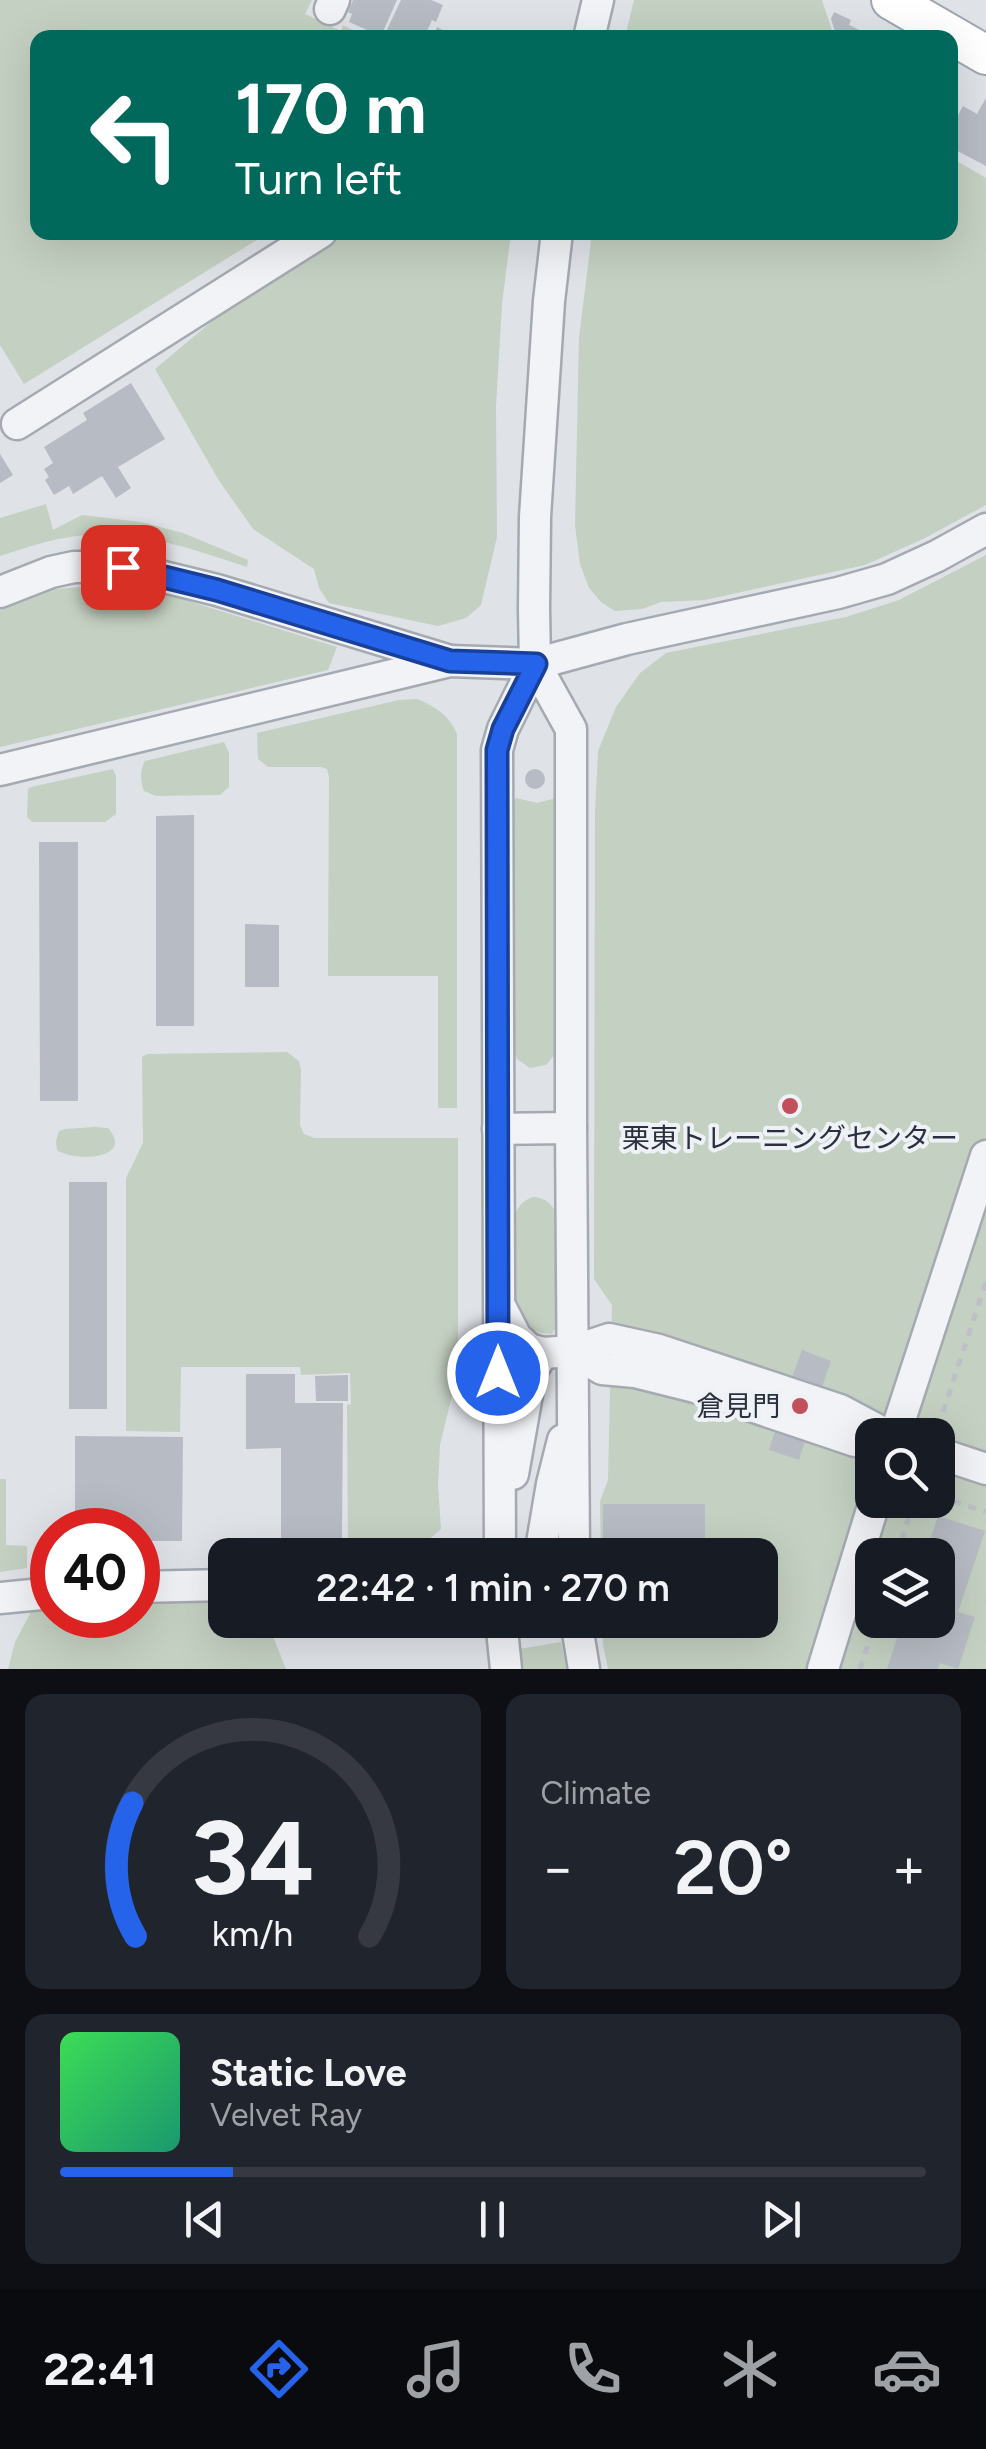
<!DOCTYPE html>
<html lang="en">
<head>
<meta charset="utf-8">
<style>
	:root { --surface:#171b24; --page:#20242c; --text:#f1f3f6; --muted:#9ea1a6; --line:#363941; --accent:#2563eb }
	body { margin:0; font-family:Figtree,"Noto Sans JP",sans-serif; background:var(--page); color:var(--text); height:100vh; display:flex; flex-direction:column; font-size:38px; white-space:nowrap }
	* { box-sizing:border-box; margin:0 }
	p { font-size:32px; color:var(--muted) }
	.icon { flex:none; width:55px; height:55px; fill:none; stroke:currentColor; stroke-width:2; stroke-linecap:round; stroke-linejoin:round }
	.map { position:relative; height:1669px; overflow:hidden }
	.details { display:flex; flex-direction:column; gap:25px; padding:25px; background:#0d0f14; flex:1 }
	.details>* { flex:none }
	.hud { position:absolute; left:30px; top:30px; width:928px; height:210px; border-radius:20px; box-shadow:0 10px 40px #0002; background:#00695c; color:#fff; overflow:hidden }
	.fabs { position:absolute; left:855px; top:1418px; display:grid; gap:20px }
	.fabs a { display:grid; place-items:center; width:100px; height:100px; border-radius:20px; background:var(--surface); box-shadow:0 10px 40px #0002; font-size:50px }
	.speed { position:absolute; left:30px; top:1508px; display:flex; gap:20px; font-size:50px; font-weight:700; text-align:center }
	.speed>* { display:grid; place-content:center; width:130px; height:130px; border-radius:50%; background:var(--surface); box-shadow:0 10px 40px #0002; line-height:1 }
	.speed .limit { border:15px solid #d22; background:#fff; color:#111 }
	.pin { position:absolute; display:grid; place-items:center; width:85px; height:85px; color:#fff; margin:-42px; border-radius:20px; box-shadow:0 5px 15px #0006 }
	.me { position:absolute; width:110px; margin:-55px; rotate:0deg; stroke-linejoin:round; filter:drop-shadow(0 0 8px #0008) }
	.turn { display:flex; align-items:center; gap:35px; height:210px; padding:0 40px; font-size:45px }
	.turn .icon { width:130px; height:130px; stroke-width:2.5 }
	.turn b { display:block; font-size:70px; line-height:85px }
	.big { font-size:75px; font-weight:600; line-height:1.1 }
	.details .tile { flex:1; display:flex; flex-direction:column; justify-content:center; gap:15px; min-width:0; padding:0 35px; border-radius:20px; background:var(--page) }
	.details .dial { align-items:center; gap:0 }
	.dial svg { height:260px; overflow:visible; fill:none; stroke:var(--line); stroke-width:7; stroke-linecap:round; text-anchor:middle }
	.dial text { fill:var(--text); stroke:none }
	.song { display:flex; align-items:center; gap:30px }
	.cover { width:120px; height:120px; border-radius:15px; background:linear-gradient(135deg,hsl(130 70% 55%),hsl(160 70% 35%)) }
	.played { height:10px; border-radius:5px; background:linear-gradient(90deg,var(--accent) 20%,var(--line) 20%) }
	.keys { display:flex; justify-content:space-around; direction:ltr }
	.heat { display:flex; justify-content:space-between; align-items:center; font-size:55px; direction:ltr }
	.details .tiles { flex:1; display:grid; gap:25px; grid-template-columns:1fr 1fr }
	.tile:last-child { grid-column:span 2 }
	.trip { position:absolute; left:208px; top:1538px; width:570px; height:100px; border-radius:20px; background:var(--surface); box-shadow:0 10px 40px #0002; font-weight:600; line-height:100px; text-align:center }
	.tab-bar { display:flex; height:160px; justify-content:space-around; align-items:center; background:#090b0e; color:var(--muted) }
	.tab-bar .icon { width:70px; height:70px }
	.tab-bar .on { color:var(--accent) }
	.tab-bar b { font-size:45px; color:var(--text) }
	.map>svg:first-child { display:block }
	.green { fill:#c4d0c1; fill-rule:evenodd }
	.building { fill:#b7bbc3 }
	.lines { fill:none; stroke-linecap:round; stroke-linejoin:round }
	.minor-casing { stroke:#a5a9b1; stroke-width:35 }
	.major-casing { stroke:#a0a6b1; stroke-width:42 }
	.path { stroke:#bdc0c6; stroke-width:5; stroke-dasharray:8 8; stroke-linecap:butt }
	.minor { stroke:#f1f3f6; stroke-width:30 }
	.major { stroke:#fff; stroke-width:38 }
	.route-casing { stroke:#184099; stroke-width:25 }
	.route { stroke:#2563eb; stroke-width:18 }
	.poi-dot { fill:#c14f5c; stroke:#eef1f5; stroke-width:4 }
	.labels { text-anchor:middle; stroke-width:8; stroke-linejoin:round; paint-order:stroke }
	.poi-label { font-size:28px; fill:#2a303d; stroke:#eef1f5 }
</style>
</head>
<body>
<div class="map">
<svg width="986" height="1669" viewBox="0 0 986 1669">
	<rect width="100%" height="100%" fill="#dfe2e7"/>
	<g class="green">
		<polygon points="0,0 312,0 305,14 341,31 343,25 366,37 38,38 38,232 268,233 24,384 0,345"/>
		<polygon points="634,0 822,0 834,37 625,37"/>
		<polygon points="950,157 986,178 986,505 923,539 865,565 705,600 661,602 642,609 615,611 601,602 589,588 580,564 575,525 579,338 592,233 950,232"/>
		<polygon points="361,232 511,233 502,304 496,406 497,537 481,605 466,618 438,626 329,603 319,588 314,569 253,529 218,479 155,369 228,308 332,241"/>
		<path d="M46 504 53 530 82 515 141 522 183 533 248 560 247 567C192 549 136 528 77 536 50 539 25 548 0 556V518Z"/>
		<path d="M986 555V1669H608L603 1645 602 1620H760V1555H601L600 1501 608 1480 612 1305 594 1279 595 813 598 751 616 707 640 673 666 653 846 617 899 600ZM872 1435H938V1500H872ZM872 1555H938V1620H872Z"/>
		<polygon points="97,586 140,586 337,647 328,670 0,747 0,610 53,589"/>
		<path d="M417 699C435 706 450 716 457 734V1108H438V976H328L329 777 327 769 321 767H268L258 759 257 733 399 700Z"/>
		<path d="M224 742 229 753V787L220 795 156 796 144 791C140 782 140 769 145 761Z"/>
		<polygon points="113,769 116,776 116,814 105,822 32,822 27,817 28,789 31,787"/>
		<polygon points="516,798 537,803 556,798 556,1053 546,1065 530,1068 517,1059 513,1048 512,804"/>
		<polygon points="287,1052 299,1061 301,1070 300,1125 304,1134 314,1138 458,1138 458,1370 440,1445 438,1485 441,1529 411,1555 348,1555 347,1405 351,1404 350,1373 301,1375 300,1367 181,1367 180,1432 126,1431 126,1178 143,1143 142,1057 147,1054"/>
		<path d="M94 1127 108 1128C136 1160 72 1162 57 1150L56 1141 59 1131 65 1129Z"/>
		<path d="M533 1197C545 1197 553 1205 557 1215L556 1327 552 1334 541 1333 525 1327 514 1306 513 1221C516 1209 521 1201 533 1197Z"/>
		<polygon points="0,1479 6,1479 6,1545 27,1546 27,1568 0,1572"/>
		<polygon points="225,1601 225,1620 261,1620 268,1624 286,1669 8,1669 15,1642 32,1610 52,1609 52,1615 138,1615 138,1604"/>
		<polygon points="516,1620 560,1620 561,1629 519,1634"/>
		<polygon points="561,1642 567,1669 524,1669 519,1649"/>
	</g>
	<g class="building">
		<polygon points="353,0 397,0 381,36 349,22 352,14 348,12"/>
		<polygon points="401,0 431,0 443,5 436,22 432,20 424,38 384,36"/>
		<polygon points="834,12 851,20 849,25 876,38 837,38 831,19"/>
		<polygon points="437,27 458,38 433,38"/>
		<polygon points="986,98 986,166 950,147 950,130 963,106 977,114"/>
		<polygon points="131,383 165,439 118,467 131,488 116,498 102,476 73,494 69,486 54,495 45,480 49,477 44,469 53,463 44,447 87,420 83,413"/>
		<polygon points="0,454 13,475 0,483"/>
		<circle cx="535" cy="779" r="10"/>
		<polygon points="194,815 194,1026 156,1026 156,816"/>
		<polygon points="39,842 78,842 78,1101 40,1101"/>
		<polygon points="245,924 279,925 279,987 245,987"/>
		<rect x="69" y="1182" width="38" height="227"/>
		<polygon points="802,1350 831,1361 822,1387 826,1389 810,1436 807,1435 799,1460 769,1450 777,1425 773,1424 789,1377 792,1377"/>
		<polygon points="246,1374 295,1374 295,1403 343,1403 342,1540 281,1539 281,1448 246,1449"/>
		<polygon points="348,1375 348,1401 316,1401 315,1376"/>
		<polygon points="75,1436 183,1437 182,1541 138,1541 138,1530 75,1530"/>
		<rect x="603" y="1504" width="102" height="51"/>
		<polygon points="938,1516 985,1531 958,1612 975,1617 958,1669 940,1663 938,1669 887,1669 903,1620 938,1620 938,1555 925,1555"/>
	</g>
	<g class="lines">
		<g class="minor-casing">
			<g id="minor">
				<polyline points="330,9 334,0"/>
				<polyline points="589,38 598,0"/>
				<polyline points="557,232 549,301 535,517 534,609 535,664 571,729 571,1128 574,1555"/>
				<polyline points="17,424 321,232"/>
				<polyline points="0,592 51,572 74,567 123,567 217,590 447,660"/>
				<polyline points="0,770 450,661 535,664 627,639 838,593 887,579 937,556 986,529"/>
				<polyline points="498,1129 571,1128"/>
				<polyline points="500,1306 516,1337 529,1349 543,1353 573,1351 609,1339 659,1350 840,1410 887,1435"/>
				<polyline points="573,1351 602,1369 635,1372 695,1387 855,1441 872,1440"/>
				<polyline points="895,1435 986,1156"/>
				<polyline points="938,1453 986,1469"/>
				<polyline points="513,1474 531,1372 543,1353"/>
				<polyline points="500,1555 497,750 503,729 535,664"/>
				<polyline points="540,1555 552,1484 563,1440"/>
				<polyline points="138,1587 225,1585"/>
				<polyline points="0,1598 52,1593"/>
				<polyline points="501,1620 506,1669"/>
				<polyline points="576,1620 584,1669"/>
				<polyline points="823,1669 875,1500"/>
			</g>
		</g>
		<g class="major-casing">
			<polyline id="major" points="891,0 986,55"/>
		</g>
		<g class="path">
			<polyline points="938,1427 986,1282"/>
			<polyline points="938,1496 986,1512"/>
			<polyline points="897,1555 914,1500"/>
			<polyline points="860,1669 876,1620"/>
		</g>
		<use href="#minor" class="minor"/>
		<use href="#major" class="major"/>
	</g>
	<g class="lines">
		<g class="route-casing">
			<polyline id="route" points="123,567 217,590 450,661 536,664 503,729 497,750 498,1373"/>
		</g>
		<use href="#route" class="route"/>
	</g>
	<g class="poi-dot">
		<circle cx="790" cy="1106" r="10"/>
		<circle cx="800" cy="1406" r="10"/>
	</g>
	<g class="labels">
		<g class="poi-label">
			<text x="790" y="1148">栗東トレーニングセンター</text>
			<text x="780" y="1416" text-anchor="end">倉見門</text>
		</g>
	</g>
</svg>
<div class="fabs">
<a><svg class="icon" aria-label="search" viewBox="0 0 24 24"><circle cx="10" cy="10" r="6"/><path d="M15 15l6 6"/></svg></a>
<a><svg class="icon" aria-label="layers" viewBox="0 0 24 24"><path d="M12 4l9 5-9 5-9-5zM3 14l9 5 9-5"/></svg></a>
</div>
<div class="speed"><div class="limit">40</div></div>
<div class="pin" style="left:123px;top:567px;background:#d93025"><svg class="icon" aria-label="arrive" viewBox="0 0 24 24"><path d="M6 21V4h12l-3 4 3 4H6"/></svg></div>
<svg class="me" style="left:498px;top:1373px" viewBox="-20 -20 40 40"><circle r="17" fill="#2563eb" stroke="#fff" stroke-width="3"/><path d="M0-11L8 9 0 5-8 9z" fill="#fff"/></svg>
<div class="trip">22:42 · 1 min · 270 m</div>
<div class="hud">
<div class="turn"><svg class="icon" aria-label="left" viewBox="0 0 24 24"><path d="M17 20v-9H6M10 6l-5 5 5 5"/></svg><div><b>170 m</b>Turn left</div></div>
</div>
</div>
<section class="details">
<div class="tiles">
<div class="tile dial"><svg viewBox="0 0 100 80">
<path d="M14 69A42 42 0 1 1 86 69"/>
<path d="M14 69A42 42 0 0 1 13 28" stroke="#2563eb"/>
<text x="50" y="56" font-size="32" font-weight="700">34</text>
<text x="50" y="72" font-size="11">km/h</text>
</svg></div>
<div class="tile"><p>Climate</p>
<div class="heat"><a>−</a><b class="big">20°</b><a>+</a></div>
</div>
<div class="tile">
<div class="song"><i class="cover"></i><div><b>Static Love</b><p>Velvet Ray</p></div></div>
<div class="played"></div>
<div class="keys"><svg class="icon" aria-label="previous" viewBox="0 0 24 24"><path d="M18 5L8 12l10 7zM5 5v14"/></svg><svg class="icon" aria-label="pause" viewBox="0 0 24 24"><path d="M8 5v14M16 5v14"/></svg><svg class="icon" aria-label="next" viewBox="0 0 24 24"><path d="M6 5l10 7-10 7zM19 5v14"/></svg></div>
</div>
</div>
</section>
<nav class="tab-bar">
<b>22:41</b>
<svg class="icon on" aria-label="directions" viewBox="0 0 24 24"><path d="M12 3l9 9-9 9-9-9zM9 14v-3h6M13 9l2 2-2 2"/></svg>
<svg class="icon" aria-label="music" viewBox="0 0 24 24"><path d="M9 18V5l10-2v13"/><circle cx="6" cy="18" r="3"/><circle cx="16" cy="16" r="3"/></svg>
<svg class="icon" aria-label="phone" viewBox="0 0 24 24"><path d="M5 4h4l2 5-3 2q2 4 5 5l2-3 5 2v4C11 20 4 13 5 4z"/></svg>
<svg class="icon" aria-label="climate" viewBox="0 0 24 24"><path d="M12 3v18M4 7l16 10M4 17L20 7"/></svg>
<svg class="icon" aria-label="car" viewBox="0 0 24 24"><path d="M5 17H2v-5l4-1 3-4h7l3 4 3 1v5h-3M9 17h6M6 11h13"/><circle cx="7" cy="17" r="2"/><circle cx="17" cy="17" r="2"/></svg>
</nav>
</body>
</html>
